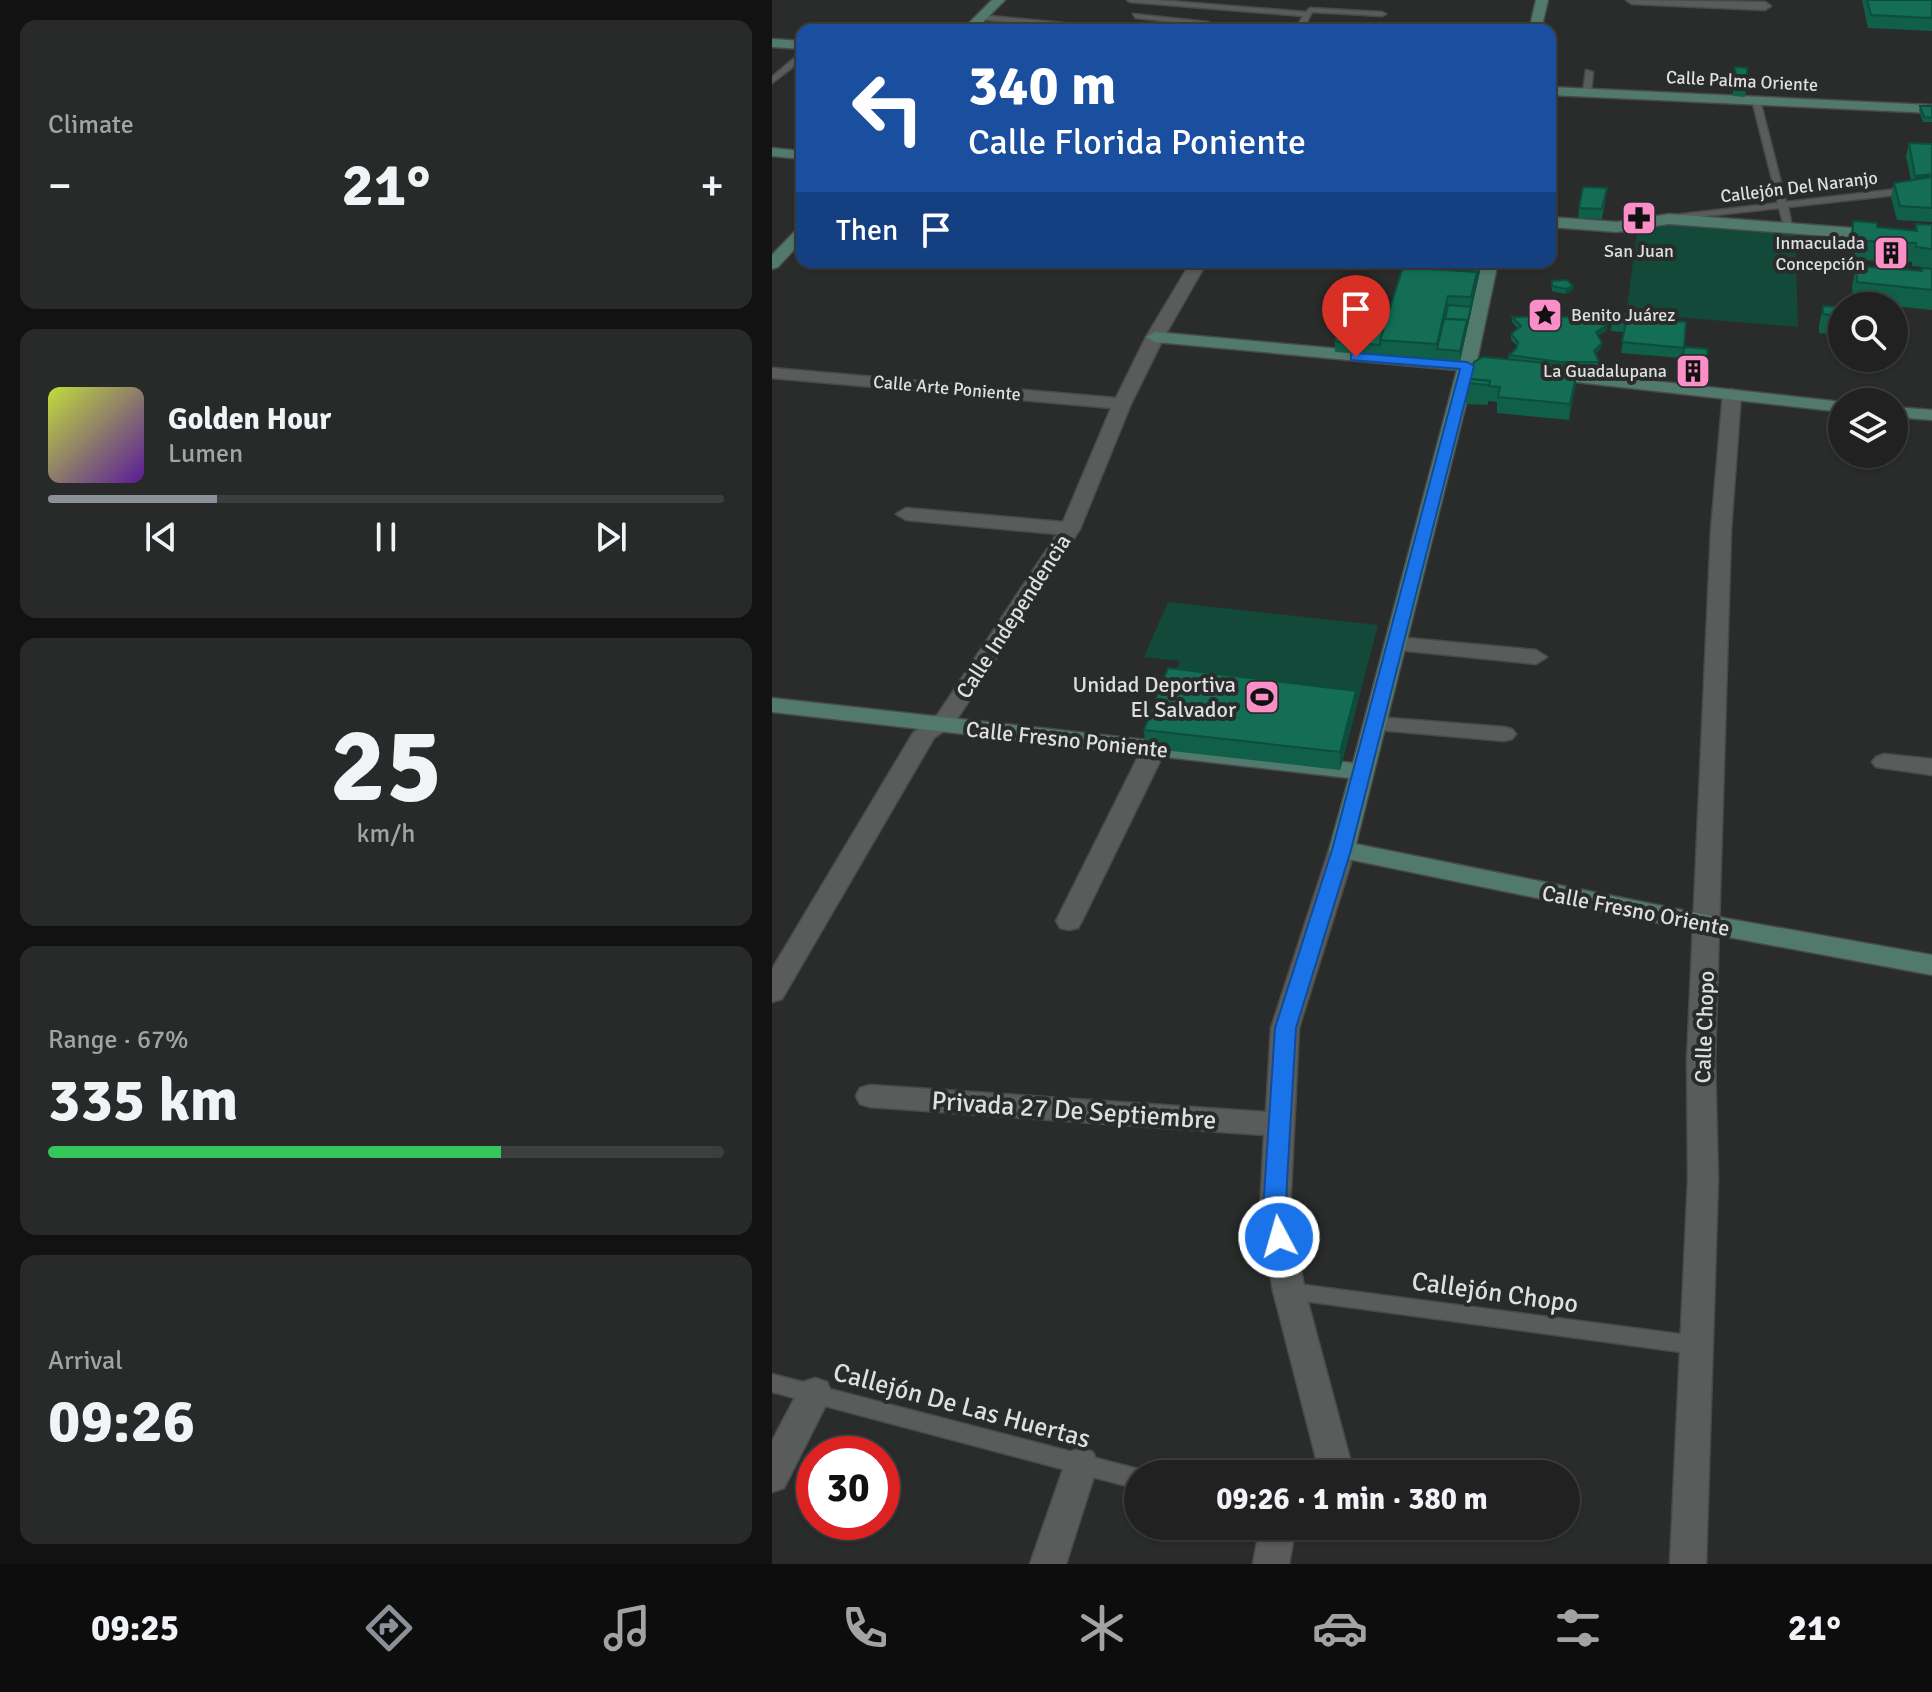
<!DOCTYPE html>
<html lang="en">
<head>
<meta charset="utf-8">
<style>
	:root { --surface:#202120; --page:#282929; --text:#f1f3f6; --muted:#a2a3a5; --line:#3d3e3e; --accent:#8c9099 }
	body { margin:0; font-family:Signika,sans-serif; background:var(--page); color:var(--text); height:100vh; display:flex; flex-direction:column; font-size:30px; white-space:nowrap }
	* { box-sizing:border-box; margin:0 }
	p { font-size:26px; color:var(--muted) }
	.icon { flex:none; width:44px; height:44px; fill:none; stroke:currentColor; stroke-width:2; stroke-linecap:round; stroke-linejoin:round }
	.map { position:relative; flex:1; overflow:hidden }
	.sheet { display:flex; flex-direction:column; gap:20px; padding:20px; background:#121212; width:772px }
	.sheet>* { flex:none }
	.guide { position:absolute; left:24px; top:24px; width:760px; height:244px; border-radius:16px; box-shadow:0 2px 6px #0004,0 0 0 2px var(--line); background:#1a4fa0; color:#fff; overflow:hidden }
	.tools { position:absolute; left:1056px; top:292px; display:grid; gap:16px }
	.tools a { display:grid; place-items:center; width:80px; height:80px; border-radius:50%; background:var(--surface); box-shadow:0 2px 6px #0004,0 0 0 2px var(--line); font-size:40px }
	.speed { position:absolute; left:24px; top:1436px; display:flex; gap:16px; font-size:40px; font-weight:700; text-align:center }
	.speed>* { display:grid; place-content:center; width:104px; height:104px; border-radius:50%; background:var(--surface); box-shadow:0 2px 6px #0004,0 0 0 2px var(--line); line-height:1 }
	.speed .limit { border:12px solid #d22; background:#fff; color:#111 }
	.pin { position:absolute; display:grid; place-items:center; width:68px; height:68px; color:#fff; margin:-82px -34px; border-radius:50% 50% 50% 0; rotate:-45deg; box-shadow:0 0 8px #0007 }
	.pin .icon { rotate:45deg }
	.me { position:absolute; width:88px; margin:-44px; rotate:354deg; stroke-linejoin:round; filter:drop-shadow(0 0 6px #0008) }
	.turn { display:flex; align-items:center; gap:28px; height:168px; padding:0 40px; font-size:36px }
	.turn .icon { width:104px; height:104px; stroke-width:2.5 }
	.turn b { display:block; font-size:56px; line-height:68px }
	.then { display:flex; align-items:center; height:76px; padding:0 40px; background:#0003; gap:16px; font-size:30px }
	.big { font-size:60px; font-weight:700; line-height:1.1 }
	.sheet .card { flex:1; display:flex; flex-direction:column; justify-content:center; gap:12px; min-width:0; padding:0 28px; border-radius:16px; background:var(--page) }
	.sheet .dial { align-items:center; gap:0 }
	.dial b { font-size:104px; line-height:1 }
	.song { display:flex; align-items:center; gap:24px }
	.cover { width:96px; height:96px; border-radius:12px; background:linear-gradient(135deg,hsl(70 70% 55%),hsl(270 70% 35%)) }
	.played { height:8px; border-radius:4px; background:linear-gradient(90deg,var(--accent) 25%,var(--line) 25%) }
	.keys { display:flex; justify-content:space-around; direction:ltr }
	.heat { display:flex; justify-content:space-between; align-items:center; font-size:44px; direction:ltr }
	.charge { height:12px; border-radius:6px; background:linear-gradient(90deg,#34c759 67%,var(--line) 0) }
	.trip { position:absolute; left:352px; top:1460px; width:456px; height:80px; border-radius:40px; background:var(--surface); box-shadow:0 2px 6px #0004,0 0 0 2px var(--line); font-weight:700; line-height:80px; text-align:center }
	.tabs { display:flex; height:128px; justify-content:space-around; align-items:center; background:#0d0d0d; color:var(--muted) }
	.tabs .icon { width:56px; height:56px }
	.tabs .current { color:var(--accent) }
	.tabs b { font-size:36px; color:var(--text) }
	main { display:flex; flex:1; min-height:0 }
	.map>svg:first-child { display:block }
	.green { fill:#134938 }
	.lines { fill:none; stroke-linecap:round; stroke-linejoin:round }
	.lane-casing { stroke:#474a49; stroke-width:3 }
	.street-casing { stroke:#474a49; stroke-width:3 }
	.secondary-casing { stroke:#474a49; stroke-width:3 }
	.lane { fill:#595c5a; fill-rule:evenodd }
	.street { fill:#595c5a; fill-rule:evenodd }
	.secondary { fill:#517a6d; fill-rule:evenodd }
	.wall { fill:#105f49 }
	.shaded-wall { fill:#0d4d3c }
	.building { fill:#136e55; stroke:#0d4d3c; stroke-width:2 }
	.route { fill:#1a73e8; stroke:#114b97; stroke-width:2 }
	.labels { text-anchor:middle; stroke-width:8; stroke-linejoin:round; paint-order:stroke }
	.far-street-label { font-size:18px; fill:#dedfdf; stroke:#2a2c2b }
	.far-poi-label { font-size:18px; fill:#dedfdf; stroke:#2a2c2b; text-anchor:end }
	.street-label { font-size:22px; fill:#dedfdf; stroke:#2a2c2b }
	.poi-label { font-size:22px; fill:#dedfdf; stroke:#2a2c2b; text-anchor:end }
	.near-street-label { font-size:26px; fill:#dedfdf; stroke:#2a2c2b }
</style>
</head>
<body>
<main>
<section class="sheet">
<div class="card"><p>Climate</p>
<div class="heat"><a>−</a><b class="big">21°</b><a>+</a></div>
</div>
<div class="card">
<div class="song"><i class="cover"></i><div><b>Golden Hour</b><p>Lumen</p></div></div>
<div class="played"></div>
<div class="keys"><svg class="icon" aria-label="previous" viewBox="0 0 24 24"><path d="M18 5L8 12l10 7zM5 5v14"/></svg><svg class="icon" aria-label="pause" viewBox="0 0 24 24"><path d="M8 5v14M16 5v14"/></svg><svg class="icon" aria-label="next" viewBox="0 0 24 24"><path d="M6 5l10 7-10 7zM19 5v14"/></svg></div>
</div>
<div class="card dial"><b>25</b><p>km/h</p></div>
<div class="card"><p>Range · 67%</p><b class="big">335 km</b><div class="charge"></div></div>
<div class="card"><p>Arrival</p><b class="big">09:26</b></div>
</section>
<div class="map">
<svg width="1160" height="1564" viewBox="0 0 1160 1564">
	<rect width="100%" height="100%" fill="#2a2c2b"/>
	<g class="green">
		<polygon points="899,221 1023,230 1026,327 854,313 866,227"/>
		<polygon points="396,602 606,625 568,770 373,748 408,661 372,657"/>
	</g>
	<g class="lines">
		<g class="lane-casing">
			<g id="lane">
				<polygon points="355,0 385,0 534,12 538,8 610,12 614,14 610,16 540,12 531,30 523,30 531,16 358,2"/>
				<polygon points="361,14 436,22 440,24 436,26 364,18"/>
				<polygon points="208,15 344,28 348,30 321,30 205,19"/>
				<polygon points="27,54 30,54 30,60 0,83 0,77"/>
				<polygon points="814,70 821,72 819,92 815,94 811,92"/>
				<polygon points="984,98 988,100 1014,202 1160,185 1160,191 1016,207 1020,226 1016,229 1012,226 1007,208 899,220 898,218 902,215 1006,203 980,100"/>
				<polygon points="517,1283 923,1336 930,1339 933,1345 930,1351 923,1354 517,1299 510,1297 508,1291 510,1285"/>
				<polygon points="0,1374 366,1469 374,1474 366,1474 366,1489 0,1392"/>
			</g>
		</g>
		<g class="street-casing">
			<g id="street">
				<polygon points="854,0 993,2 999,6 993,10 860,4"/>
				<polygon points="419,262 435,262 392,337 359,404 308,529 182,724 162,738 10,999 0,1002 0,969 141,733 166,714 285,534 134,520 124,514 134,508 291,522 339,408 0,378 0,368 344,398 374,337"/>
				<polygon points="960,389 969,394 959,530 943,1060 946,1179 934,1564 898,1564 916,1179 915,1060 939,530 951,394"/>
				<polygon points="624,637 764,650 775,657 764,664 616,649 613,644 616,639"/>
				<polygon points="604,717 732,727 740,729 744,734 740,739 732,741 596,729 592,724 596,719"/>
				<polygon points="382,741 390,744 394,749 310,921 306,928 297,930 288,928 284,921 370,749 374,744"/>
				<polygon points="1112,754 1160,759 1160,775 1104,767 1100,762 1104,757"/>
				<polygon points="570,841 579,844 583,850 527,1028 518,1211 533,1291 582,1474 548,1474 501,1291 488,1211 492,1135 98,1107 88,1104 84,1096 88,1088 98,1085 494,1112 499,1028 557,850 561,844"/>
				<polygon points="43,1378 55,1382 60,1393 12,1488 0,1492 0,1441 31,1382"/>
				<polygon points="309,1448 321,1452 326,1464 294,1564 258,1564 297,1452"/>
				<polygon points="488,1526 524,1526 517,1564 481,1564"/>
			</g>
		</g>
		<g class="secondary-casing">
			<g id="secondary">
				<polygon points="220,0 233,0 203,30 190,30"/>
				<polygon points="764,0 776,0 769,30 757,30"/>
				<polygon points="0,39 30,41 30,49 0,47"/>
				<polygon points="778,87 1160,105 1160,113 778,95"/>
				<polygon points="0,148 30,151 30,159 0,156"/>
				<polygon points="897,214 1160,234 1160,244 897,224 845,232 778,227 778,217 845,222"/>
				<polygon points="30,227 30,241 6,267 0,269 0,255 25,229"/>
				<polygon points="710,262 726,262 705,361 716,363 719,367 716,371 702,372 584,844 935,915 1160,955 1160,975 935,933 561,856 557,850 577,778 0,712 0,698 581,763 685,370 383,342 374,337 383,332 688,360"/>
				<polygon points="774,369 1070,402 1072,402 1070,412 768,378 765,374"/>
				<polygon points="1122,407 1160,410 1160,420 1122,417"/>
			</g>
		</g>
		<use href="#lane" class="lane"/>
		<use href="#street" class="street"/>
		<use href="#secondary" class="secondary"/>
	</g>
	<g class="wall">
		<polygon points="1090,0 1160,0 1160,31 1096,28"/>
		<polygon points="963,67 975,80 973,97 961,96 961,84"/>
		<polygon points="1148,106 1160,106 1160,122 1151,122 1147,110"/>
		<polygon points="1137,143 1160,144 1160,222 1125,220 1119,197 1122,183 1139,180 1134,156"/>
		<polygon points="834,197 830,219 806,218 807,208"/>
		<polygon points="1081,221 1105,227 1143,231 1144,224 1160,225 1160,268 1140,266 1140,262 1087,260 1087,257 1077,256 1077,240"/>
		<polygon points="633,262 710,262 688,361 563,352 563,341 616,315"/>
		<polygon points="1084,266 1149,271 1150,268 1160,269 1160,310 1081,302 1080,286"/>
		<polygon points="780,281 801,286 800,291 793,294 780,291"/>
		<polygon points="1051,306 1070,307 1070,336 1047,333 1047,326"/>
		<polygon points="840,316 874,319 912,347 936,349 931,384 906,381 910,358 849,353 852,332 839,331"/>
		<polygon points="740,317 835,330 826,336 829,348 823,354 827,362 826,367 806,368 804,382 797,420 725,413 725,402 716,401 716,405 694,404 695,383 736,360 737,355 744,349 745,346 739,340 739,334 746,329 740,322"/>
		<polygon points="584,708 568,770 373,748 372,730"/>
	</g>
	<g class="shaded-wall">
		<polygon points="1160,174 1160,188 1141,190 1143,176"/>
		<polygon points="708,262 710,262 688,361 688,351"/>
		<polygon points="801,286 800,291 793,294 794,289"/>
		<polygon points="835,325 835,330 823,337 824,332"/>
		<polygon points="830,343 829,348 821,356 822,351"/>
		<polygon points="806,366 804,382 797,420 798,404"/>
		<polygon points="584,691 584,708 568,770 568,752"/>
	</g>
	<g class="building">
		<polygon points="1095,0 1160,0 1160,18 1099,15"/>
		<polygon points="963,67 975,68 975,80 964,79"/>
		<polygon points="1148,106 1160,106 1160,118 1152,117"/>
		<polygon points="1137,143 1160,144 1160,174 1143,176"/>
		<polygon points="1160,177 1160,208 1128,206 1122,183"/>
		<polygon points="811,187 835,188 830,209 807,208"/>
		<polygon points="1081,221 1105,223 1105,227 1145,231 1144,224 1160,225 1160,249 1144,247 1144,243 1091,241 1091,238 1081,237"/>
		<polygon points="633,262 708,262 705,277 705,272 632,267"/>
		<polygon points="1084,266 1150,271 1150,268 1160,269 1160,290 1085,282"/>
		<polygon points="631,267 705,272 699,297 676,296 665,344 608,340"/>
		<polygon points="795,280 801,286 794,289 780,286 780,281"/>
		<polygon points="676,305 699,307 695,325 695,320 673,319"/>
		<polygon points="1051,306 1070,307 1070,316 1051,314"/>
		<polygon points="574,311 616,315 608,340 608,345 563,341"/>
		<polygon points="842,313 874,315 874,319 841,316"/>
		<polygon points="840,316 914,322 912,347 936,349 932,373 908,371 912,348 850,342 854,322 840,320"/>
		<polygon points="740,317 794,317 835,325 824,332 830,343 822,351 827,362 788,362 737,355 744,349 746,342 739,334 749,326"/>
		<polygon points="672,319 695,320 688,351 665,349"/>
		<polygon points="711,357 806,366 798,404 726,397 728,387 717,386 718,381 697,379 702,362"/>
		<polygon points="696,379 718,381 717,385 695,383"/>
		<polygon points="396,668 584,691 568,752 372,730"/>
	</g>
	<polygon class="route" points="584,353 695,362 702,366 579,850 524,1028 515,1182 514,1211 519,1237 516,1244 507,1247 499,1244 491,1211 503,1028 560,850 688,369 579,360 579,354"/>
	<defs>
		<g id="pharmacy-square" transform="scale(1.8)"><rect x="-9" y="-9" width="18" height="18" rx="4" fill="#fa8fc7" stroke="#2a2c2b"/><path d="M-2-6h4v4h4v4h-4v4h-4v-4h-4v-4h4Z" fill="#111"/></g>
		<g id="building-square" transform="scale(1.8)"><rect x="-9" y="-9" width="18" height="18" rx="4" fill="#fa8fc7" stroke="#2a2c2b"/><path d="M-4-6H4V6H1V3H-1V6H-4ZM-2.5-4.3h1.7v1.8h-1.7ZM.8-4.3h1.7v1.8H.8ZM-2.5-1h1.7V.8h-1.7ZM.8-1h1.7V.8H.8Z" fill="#111"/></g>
		<g id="sight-square" transform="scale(1.8)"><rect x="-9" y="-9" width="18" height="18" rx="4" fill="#fa8fc7" stroke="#2a2c2b"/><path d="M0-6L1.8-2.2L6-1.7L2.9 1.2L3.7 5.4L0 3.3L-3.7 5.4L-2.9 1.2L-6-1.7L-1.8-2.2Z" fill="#111"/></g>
		<g id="stadium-square" transform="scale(1.8)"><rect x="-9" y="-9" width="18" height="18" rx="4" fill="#fa8fc7" stroke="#2a2c2b"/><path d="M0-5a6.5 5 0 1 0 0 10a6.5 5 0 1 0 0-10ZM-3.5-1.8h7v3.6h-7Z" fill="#111"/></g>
	</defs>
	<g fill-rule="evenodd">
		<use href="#pharmacy-square" x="867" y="218"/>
		<use href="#building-square" x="1119" y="253"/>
		<use href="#sight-square" x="773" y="315"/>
		<use href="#building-square" x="921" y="371"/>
		<use href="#stadium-square" x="490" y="697"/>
	</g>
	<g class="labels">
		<g class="far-street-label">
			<text transform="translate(970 81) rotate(3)" y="6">Calle Palma Oriente</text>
			<text transform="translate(1027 187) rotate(-7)" y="6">Callejón Del Naranjo</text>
			<text transform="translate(175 388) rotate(5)" y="6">Calle Arte Poniente</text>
		</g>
		<g class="far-poi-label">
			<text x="1093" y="249">Inmaculada<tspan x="1093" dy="21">Concepción</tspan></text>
			<text x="867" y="257" text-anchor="middle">San Juan</text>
			<text x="799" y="321" text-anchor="start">Benito Juárez</text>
			<text x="895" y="377">La Guadalupana</text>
		</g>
		<g class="street-label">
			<text transform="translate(241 616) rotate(-57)" y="8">Calle Independencia</text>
			<text transform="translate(295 739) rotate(6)" y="8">Calle Fresno Poniente</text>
			<text transform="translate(864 910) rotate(11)" y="8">Calle Fresno Oriente</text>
			<text transform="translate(932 1027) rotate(-88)" y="8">Calle Chopo</text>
		</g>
		<g class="poi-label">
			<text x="464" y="692">Unidad Deportiva<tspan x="464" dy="25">El Salvador</tspan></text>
		</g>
		<g class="near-street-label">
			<text transform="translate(302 1110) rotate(4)" y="9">Privada 27 De Septiembre</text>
			<text transform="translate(723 1292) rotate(8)" y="9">Callejón Chopo</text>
			<text transform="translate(190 1405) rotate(15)" y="9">Callejón De Las Huertas</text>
		</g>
	</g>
</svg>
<div class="tools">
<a><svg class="icon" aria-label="search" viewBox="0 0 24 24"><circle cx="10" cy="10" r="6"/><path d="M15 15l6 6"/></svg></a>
<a><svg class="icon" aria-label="layers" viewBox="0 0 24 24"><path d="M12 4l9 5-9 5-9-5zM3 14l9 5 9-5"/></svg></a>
</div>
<div class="speed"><div class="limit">30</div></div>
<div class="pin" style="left:584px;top:357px;background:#d93025"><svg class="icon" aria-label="arrive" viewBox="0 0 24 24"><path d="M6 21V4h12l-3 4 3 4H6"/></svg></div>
<svg class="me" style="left:507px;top:1237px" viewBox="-20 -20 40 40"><circle r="17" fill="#1a73e8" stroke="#fff" stroke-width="3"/><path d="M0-11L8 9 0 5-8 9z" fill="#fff"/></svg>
<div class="trip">09:26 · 1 min · 380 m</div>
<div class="guide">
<div class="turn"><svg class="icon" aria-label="left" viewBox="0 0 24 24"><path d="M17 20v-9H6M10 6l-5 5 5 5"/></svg><div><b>340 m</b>Calle Florida Poniente</div></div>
<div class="then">Then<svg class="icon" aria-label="arrive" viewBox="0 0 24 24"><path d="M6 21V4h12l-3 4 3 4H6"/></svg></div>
</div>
</div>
</main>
<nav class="tabs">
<b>09:25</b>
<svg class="icon current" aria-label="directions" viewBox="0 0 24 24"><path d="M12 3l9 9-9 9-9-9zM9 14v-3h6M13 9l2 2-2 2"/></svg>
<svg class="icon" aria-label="music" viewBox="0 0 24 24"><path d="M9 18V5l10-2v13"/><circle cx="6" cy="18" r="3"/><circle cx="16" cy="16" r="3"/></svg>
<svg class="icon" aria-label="phone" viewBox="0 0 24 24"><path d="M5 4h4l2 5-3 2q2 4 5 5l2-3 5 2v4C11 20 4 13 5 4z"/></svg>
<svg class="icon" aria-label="climate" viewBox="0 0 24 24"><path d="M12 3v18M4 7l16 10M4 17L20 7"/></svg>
<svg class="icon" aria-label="car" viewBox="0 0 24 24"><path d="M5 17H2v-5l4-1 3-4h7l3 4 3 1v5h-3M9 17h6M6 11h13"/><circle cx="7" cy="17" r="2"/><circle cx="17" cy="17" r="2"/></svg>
<svg class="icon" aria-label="filters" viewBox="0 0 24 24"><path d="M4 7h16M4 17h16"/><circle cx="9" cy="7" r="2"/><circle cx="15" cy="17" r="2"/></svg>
<b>21°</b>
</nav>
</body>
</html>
